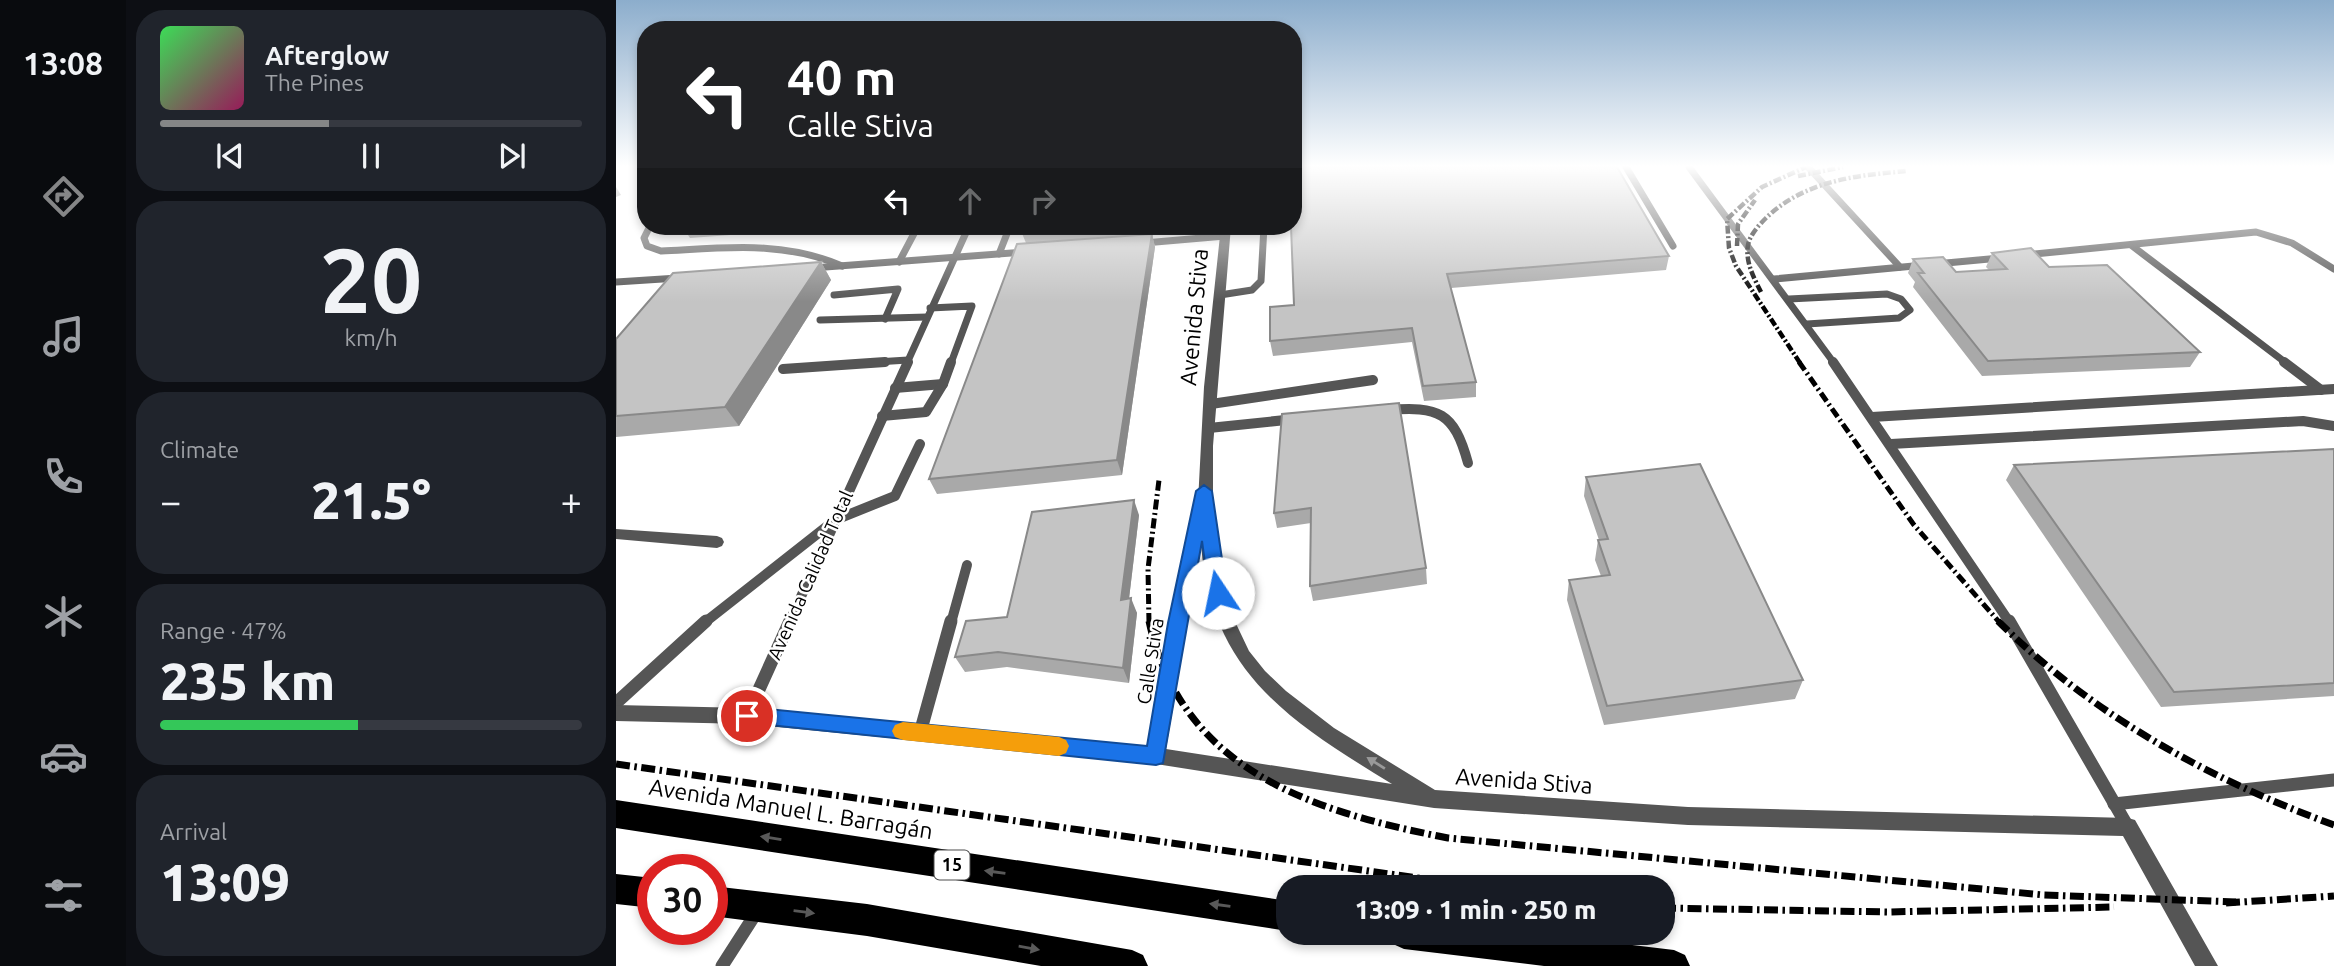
<!DOCTYPE html>
<html lang="en">
<head>
<meta charset="utf-8">
<style>
	:root { --surface:#171b24; --page:#20242c; --text:#f1f3f6; --muted:#9ea1a6; --line:#363941; --accent:#858687 }
	body { margin:0; font-family:Ubuntu,sans-serif; background:var(--page); color:var(--text); height:100vh; display:flex; flex-direction:column; font-size:26px; white-space:nowrap }
	* { box-sizing:border-box; margin:0 }
	p { font-size:23px; color:var(--muted) }
	.icon { flex:none; width:38px; height:38px; fill:none; stroke:currentColor; stroke-width:2; stroke-linecap:round; stroke-linejoin:round }
	.map { position:relative; flex:1; overflow:hidden }
	.sheet { display:flex; flex-direction:column; gap:10px; padding:10px; background:#0d0f14; width:490px }
	.sheet>* { flex:none }
	.top-card { position:absolute; left:21px; top:21px; width:665px; height:214px; border-radius:28px; box-shadow:0 4px 10px #0003; background:#202124; color:#fff; overflow:hidden }
	.speed { position:absolute; left:21px; top:854px; display:flex; gap:14px; font-size:35px; font-weight:700; text-align:center }
	.speed>* { display:grid; place-content:center; width:91px; height:91px; border-radius:50%; background:var(--surface); box-shadow:0 4px 10px #0003; line-height:1 }
	.speed .limit { border:10px solid #d22; background:#fff; color:#111 }
	.pin { position:absolute; display:grid; place-items:center; width:60px; height:60px; color:#fff; margin:-30px; border:4px solid #fff; border-radius:50%; box-shadow:0 2px 7px #0007 }
	.me { position:absolute; width:77px; margin:-38px; rotate:349deg; stroke-linejoin:round; filter:drop-shadow(0 0 5px #0008) }
	.turn { display:flex; align-items:center; gap:24px; height:147px; padding:0 35px; font-size:32px }
	.turn .icon { width:91px; height:91px; stroke-width:2.5 }
	.turn b { display:block; font-size:49px; line-height:60px }
	.lanes { display:flex; align-items:center; height:66px; padding:0 35px; background:#0003; justify-content:center; gap:35px; direction:ltr }
	.lanes .off { opacity:.35 }
	.big { font-size:52px; font-weight:800; line-height:1.1 }
	.sheet .widget { flex:1; display:flex; flex-direction:column; justify-content:center; gap:10px; min-width:0; padding:0 24px; border-radius:28px; background:var(--page) }
	.sheet .dial { align-items:center; gap:0 }
	.dial b { font-size:91px; line-height:1 }
	.song { display:flex; align-items:center; gap:21px }
	.cover { width:84px; height:84px; border-radius:10px; background:linear-gradient(135deg,hsl(130 70% 55%),hsl(330 70% 35%)) }
	.played { height:7px; border-radius:4px; background:linear-gradient(90deg,var(--accent) 40%,var(--line) 40%) }
	.keys { display:flex; justify-content:space-around; direction:ltr }
	.heat { display:flex; justify-content:space-between; align-items:center; font-size:38px; direction:ltr }
	.charge { height:10px; border-radius:5px; background:linear-gradient(90deg,#34c759 47%,var(--line) 0) }
	.trip { position:absolute; left:660px; top:875px; width:399px; height:70px; border-radius:28px; background:var(--surface); box-shadow:0 4px 10px #0003; font-weight:800; line-height:70px; text-align:center }
	main { display:flex; flex:1; min-height:0 }
	.tab-bar { display:flex; flex-direction:column; width:126px; justify-content:space-around; align-items:center; background:#090b0e; color:var(--muted) }
	.tab-bar .icon { width:49px; height:49px }
	.tab-bar .active { color:var(--accent) }
	.tab-bar b { font-size:32px; color:var(--text) }
	.map>svg:first-child { display:block }
	.lines { fill:none; stroke-linecap:round; stroke-linejoin:round }
	.lane-far2 { stroke:#555; stroke-width:7 }
	.lane-far1 { stroke:#555; stroke-width:10 }
	.lane { stroke:#555; stroke-width:13 }
	.street { fill:#555; fill-rule:evenodd }
	.highway { fill:#000; fill-rule:evenodd }
	.rail-far2 { stroke:#000; stroke-width:4.5; stroke-dasharray:8 2.5 2 2.5; stroke-linecap:butt }
	.rail-far1 { stroke:#000; stroke-width:5; stroke-dasharray:10 3.5 2 3.5; stroke-linecap:butt }
	.rail { stroke:#000; stroke-width:7; stroke-dasharray:14 4.5 2.5 4.5; stroke-linecap:butt }
	.wall { fill:#a9a9a9 }
	.shaded-wall { fill:#898989 }
	.building { fill:#c4c4c4; stroke:#898989; stroke-width:2 }
	.oneway { fill:#999 }
	.oneway2 { fill:#595959 }
	.route { fill:#1a73e8; stroke:#114b97; stroke-width:2 }
	.slow { fill:#f59e0b }
	.labels { text-anchor:middle; stroke-width:5; stroke-linejoin:round; paint-order:stroke }
	.shield { fill:#fff; stroke:#4c4c4c; stroke-width:2 }
	.shield-label { font-size:18px; font-weight:bold; fill:#000 }
	.street-label { font-size:19px; fill:#000; stroke:#fff }
	.near-street-label { font-size:23px; fill:#000; stroke:#fff }
</style>
</head>
<body>
<main>
<nav class="tab-bar">
<b>13:08</b>
<svg class="icon active" aria-label="directions" viewBox="0 0 24 24"><path d="M12 3l9 9-9 9-9-9zM9 14v-3h6M13 9l2 2-2 2"/></svg>
<svg class="icon" aria-label="music" viewBox="0 0 24 24"><path d="M9 18V5l10-2v13"/><circle cx="6" cy="18" r="3"/><circle cx="16" cy="16" r="3"/></svg>
<svg class="icon" aria-label="phone" viewBox="0 0 24 24"><path d="M5 4h4l2 5-3 2q2 4 5 5l2-3 5 2v4C11 20 4 13 5 4z"/></svg>
<svg class="icon" aria-label="climate" viewBox="0 0 24 24"><path d="M12 3v18M4 7l16 10M4 17L20 7"/></svg>
<svg class="icon" aria-label="car" viewBox="0 0 24 24"><path d="M5 17H2v-5l4-1 3-4h7l3 4 3 1v5h-3M9 17h6M6 11h13"/><circle cx="7" cy="17" r="2"/><circle cx="17" cy="17" r="2"/></svg>
<svg class="icon" aria-label="filters" viewBox="0 0 24 24"><path d="M4 7h16M4 17h16"/><circle cx="9" cy="7" r="2"/><circle cx="15" cy="17" r="2"/></svg>
</nav>
<section class="sheet">
<div class="widget">
<div class="song"><i class="cover"></i><div><b>Afterglow</b><p>The Pines</p></div></div>
<div class="played"></div>
<div class="keys"><svg class="icon" aria-label="previous" viewBox="0 0 24 24"><path d="M18 5L8 12l10 7zM5 5v14"/></svg><svg class="icon" aria-label="pause" viewBox="0 0 24 24"><path d="M8 5v14M16 5v14"/></svg><svg class="icon" aria-label="next" viewBox="0 0 24 24"><path d="M6 5l10 7-10 7zM19 5v14"/></svg></div>
</div>
<div class="widget dial"><b>20</b><p>km/h</p></div>
<div class="widget"><p>Climate</p>
<div class="heat"><a>−</a><b class="big">21.5°</b><a>+</a></div>
</div>
<div class="widget"><p>Range · 47%</p><b class="big">235 km</b><div class="charge"></div></div>
<div class="widget"><p>Arrival</p><b class="big">13:09</b></div>
</section>
<div class="map">
<svg width="1718" height="966" viewBox="0 0 1718 966">
	<rect width="100%" height="100%" fill="#fff"/>
	<g class="lines">
		<g class="lane-far2">
			<polyline points="1010,167 1057,246"/>
			<polyline points="1073,167 1218,363"/>
			<polyline points="1192,167 1284,267"/>
			<path d="M34 226 28 238 31 246 45 251C107 248 167 240 226 266"/>
			<polyline points="528,243 609,236"/>
			<polyline points="1515,245 1670,363"/>
			<polyline points="383,254 394,226"/>
			<polyline points="1409,255 1640,232 1676,243 1718,269"/>
			<polyline points="283,262 302,226"/>
			<polyline points="196,268 408,252"/>
			<polyline points="1158,279 1384,258"/>
			<polyline points="0,282 62,278"/>
			<polyline points="218,295 282,289 269,319"/>
			<polyline points="604,295 636,290 645,281 648,226"/>
			<polyline points="1173,299 1271,294 1285,299 1294,310 1283,318 1191,324"/>
			<polyline points="314,308 356,306 335,363"/>
			<polyline points="204,320 311,317"/>
			<polyline points="244,363 292,360"/>
			<polyline points="291,363 353,226"/>
		</g>
		<g class="lane-far1">
			<polyline points="1217,362 1394,623"/>
			<polyline points="1668,362 1705,390"/>
			<polyline points="167,369 269,362"/>
			<polyline points="279,388 327,384"/>
			<polyline points="595,404 757,380"/>
			<path d="M771 410C823 406 838 412 852 463"/>
			<polyline points="266,416 310,412 327,384 335,362"/>
			<polyline points="1256,417 1718,389"/>
			<polyline points="593,428 679,419"/>
			<polyline points="1275,444 1687,421 1718,426"/>
			<polyline points="88,623 219,520 279,496 304,444"/>
			<polyline points="173,623 292,362"/>
			<polyline points="335,623 351,565"/>
		</g>
		<g class="lane">
			<polyline points="1393,621 1512,827"/>
			<polyline points="0,703 90,621"/>
			<polyline points="131,716 174,621"/>
			<polyline points="304,733 335,621"/>
			<polyline points="1498,804 1718,780"/>
			<polyline points="106,966 142,910"/>
		</g>
		<g class="street">
			<path d="M605 226H615L597 446V504L602 560 614 611 633 651 649 671 670 691 718 728 819 790 1072 807 1512 818 1519 820 1602 966H1579L1507 836 1072 825 818 808 540 764 131 724 0 721V705L131 708 533 747 578 506 582 502 588 387ZM585 545C596 674 675 722 776 784L550 749Z"/>
			<polygon points="0,529 101,536 106,538 108,542 106,546 101,548 0,539"/>
		</g>
		<g class="highway">
			<polygon points="0,800 672,901 672,931 0,828"/>
			<polygon points="0,874 37,878 37,908 0,904"/>
			<polygon points="96,886 251,904 516,950 527,955 532,966 425,966 251,936 96,916"/>
			<polygon points="772,933 916,933 1058,950 1069,955 1074,966 928,966 788,949 777,944"/>
		</g>
		<g class="rail-far2">
			<polyline points="1182,176 1227,167"/>
			<polyline points="1121,246 1122,224 1139,200"/>
			<path d="M1145 292C1138 278 1129 262 1132 245 1134 235 1142 226 1150 218 1188 181 1240 175 1291 171"/>
			<polyline points="1184,363 1120,266 1113,248 1111,219 1146,187 1190,167"/>
		</g>
		<g class="rail-far1">
			<polyline points="1183,362 1298,525 1384,623"/>
			<polyline points="533,623 532,569 543,480"/>
		</g>
		<g class="rail">
			<path d="M533 621C565 771 698 812 832 838L1428 895 1620 902"/>
			<path d="M1382 621C1477 716 1593 779 1718 825"/>
			<polyline points="0,764 865,887"/>
			<polyline points="1610,903 1718,896"/>
			<polyline points="1046,908 1272,912 1498,907"/>
		</g>
	</g>
	<g class="wall">
		<polygon points="66,226 239,226 74,238"/>
		<polygon points="407,226 543,226 541,235 536,235 539,247 506,475 321,494 313,479 410,243 405,231"/>
		<polygon points="675,226 1053,256 1050,270 835,288 860,382 860,397 808,401 796,342 657,356 654,341 678,305"/>
		<polygon points="1376,253 1433,267 1584,352 1574,367 1366,376 1297,287 1299,282 1292,273 1297,259 1340,272 1373,270 1370,267"/>
		<polygon points="205,262 215,280 123,426 0,437 0,339"/>
		<polygon points="666,414 810,568 811,584 697,601 694,586 695,523 661,528 658,513"/>
		<polygon points="1718,449 1718,696 1545,707 1390,480 1398,465"/>
		<polygon points="970,477 1187,680 1179,699 988,725 951,600 953,580 985,576 979,560 982,540 983,540 968,496"/>
		<polygon points="523,515 513,599 521,613 513,683 391,667 349,672 339,657"/>
	</g>
	<g class="shaded-wall">
		<polygon points="0,187 5,195 0,197"/>
		<polygon points="539,226 543,226 541,235"/>
		<polygon points="536,234 539,247 506,475 501,460"/>
		<polygon points="205,262 215,280 123,426 109,407"/>
		<polygon points="518,500 523,515 511,615 505,600"/>
		<polygon points="515,598 521,613 513,683 507,668"/>
	</g>
	<g class="building">
		<polygon points="677,167 1001,167 1053,256 831,274 860,382 807,386 796,328 654,341 654,307 678,305 675,226 677,226"/>
		<polygon points="407,226 477,226 405,231"/>
		<polygon points="536,234 501,460 313,479 401,244"/>
		<polygon points="1415,248 1433,267 1491,265 1584,352 1372,361 1302,273 1308,273 1297,259 1327,257 1340,272 1391,269 1376,253"/>
		<polygon points="205,262 109,407 0,416 0,339 57,273"/>
		<polygon points="783,403 810,568 694,586 695,508 658,513 666,414"/>
		<polygon points="1718,449 1718,683 1558,692 1398,465"/>
		<polygon points="1084,464 1187,680 991,706 953,580 994,575 982,540 992,539 970,477"/>
		<polygon points="518,500 505,600 515,598 507,668 382,652 339,657 350,621 391,617 416,512"/>
	</g>
	<defs><path id="oneway-solid" d="M-6-.8H1V-3.2L6.5 0L1 3.2V.8H-6Z" transform="scale(1.75)"/></defs>
	<use class="oneway" href="#oneway-solid" transform="translate(760 763) rotate(-148)"/>
	<g class="oneway2">
		<use href="#oneway-solid" transform="translate(155 838) rotate(-171)"/>
		<use href="#oneway-solid" transform="translate(379 872) rotate(-172)"/>
		<use href="#oneway-solid" transform="translate(604 905) rotate(-172)"/>
		<use href="#oneway-solid" transform="translate(188 912) rotate(7)"/>
		<use href="#oneway-solid" transform="translate(413 948) rotate(10)"/>
	</g>
	<linearGradient id="sky" x2="0" y2="1"><stop stop-color="#8cadcc"/><stop offset="0.55" stop-color="#fff"/><stop offset="1" stop-color="#fff" stop-opacity="0"/></linearGradient>
	<rect width="1718" height="302" fill="url(#sky)"/>
	<polygon class="route" points="588,485 596,491 611,593 602,600 593,593 586,541 547,763 540,765 124,722 121,716 124,710 131,707 531,746 552,623 580,491"/>
	<polygon class="slow" points="287,722 443,737 450,740 453,746 450,753 443,756 287,740 279,737 276,731 279,725"/>
	<g class="labels">
		<rect class="shield" x="318.5" y="850.5" width="35" height="29" rx="5"/>
		<g class="shield-label">
			<text x="336" y="871">15</text>
		</g>
		<g class="street-label">
			<text transform="translate(194 575) rotate(-66)" y="7">Avenida Calidad Total</text>
			<text transform="translate(534 661) rotate(-81)" y="7">Calle Stiva</text>
		</g>
		<g class="near-street-label">
			<text transform="translate(578 317) rotate(-85)" y="8">Avenida Stiva</text>
			<text transform="translate(908 781) rotate(4)" y="8">Avenida Stiva</text>
			<text transform="translate(175 809) rotate(9)" y="8">Avenida Manuel L. Barragán</text>
		</g>
	</g>
</svg>
<div class="speed"><div class="limit">30</div></div>
<div class="pin" style="left:131px;top:716px;background:#d93025"><svg class="icon" aria-label="arrive" viewBox="0 0 24 24"><path d="M6 21V4h12l-3 4 3 4H6"/></svg></div>
<svg class="me" style="left:602px;top:593px" viewBox="-20 -20 40 40"><circle r="19" fill="#fff"/><path d="M0-13L10 11 0 6-10 11z" fill="#1a73e8"/></svg>
<div class="trip">13:09 · 1 min · 250 m</div>
<div class="top-card">
<div class="turn"><svg class="icon" aria-label="left" viewBox="0 0 24 24"><path d="M17 20v-9H6M10 6l-5 5 5 5"/></svg><div><b>40 m</b>Calle Stiva</div></div>
<div class="lanes"><svg class="icon" aria-label="left" viewBox="0 0 24 24"><path d="M17 20v-9H6M10 6l-5 5 5 5"/></svg><svg class="icon off" aria-label="ahead" viewBox="0 0 24 24"><path d="M12 20V5M6 11l6-6 6 6"/></svg><svg class="icon off" aria-label="right" viewBox="0 0 24 24"><path d="M7 20v-9h11M14 6l5 5-5 5"/></svg></div>
</div>
</div>
</main>
</body>
</html>
